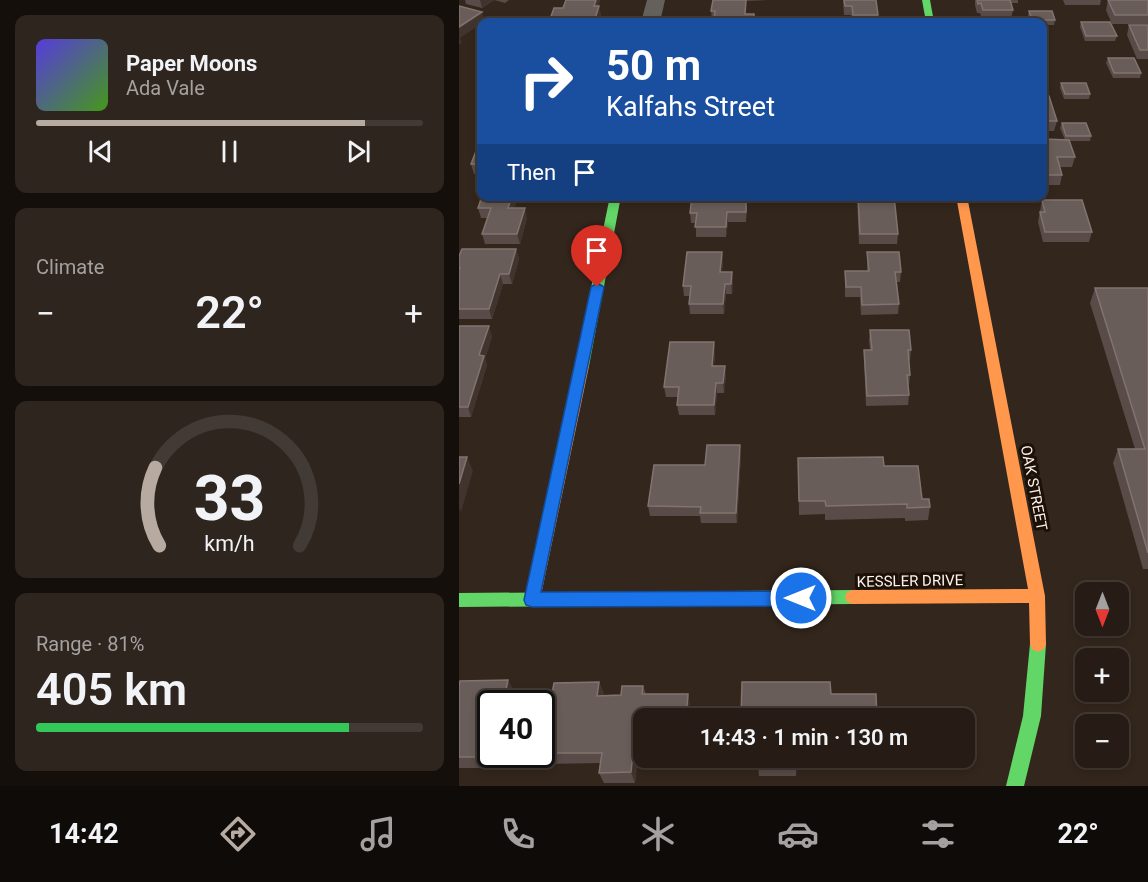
<!DOCTYPE html>
<html lang="en">
<head>
<meta charset="utf-8">
<style>
	:root { --surface:#261c15; --page:#2e251e; --text:#f1f3f6; --muted:#a4a1a0; --line:#423a34; --accent:#b7aba1 }
	body { margin:0; font-family:Roboto,sans-serif; background:var(--page); color:var(--text); height:100vh; display:flex; flex-direction:column; font-size:22px; white-space:nowrap }
	* { box-sizing:border-box; margin:0 }
	p { font-size:20px; color:var(--muted) }
	.icon { flex:none; width:33px; height:33px; fill:none; stroke:currentColor; stroke-width:2; stroke-linecap:round; stroke-linejoin:round }
	.map { position:relative; flex:1; overflow:hidden }
	.side { display:flex; flex-direction:column; gap:15px; padding:15px; background:#150f0c; width:459px }
	.side>* { flex:none }
	.guide { position:absolute; left:18px; top:18px; width:570px; height:183px; border-radius:12px; box-shadow:0 3px 9px #0003,0 0 0 2px var(--line); background:#1a4fa0; color:#fff; overflow:hidden }
	.needle { width:39px; rotate:180deg }
	.buttons { position:absolute; left:616px; top:582px; display:grid; gap:12px }
	.buttons a { display:grid; place-items:center; width:54px; height:54px; border-radius:12px; background:var(--surface); box-shadow:0 3px 9px #0003,0 0 0 2px var(--line); font-size:30px }
	.speed { position:absolute; left:18px; top:690px; display:flex; gap:12px; font-size:30px; font-weight:700; text-align:center }
	.speed>* { display:grid; place-content:center; width:78px; height:78px; border-radius:50%; background:var(--surface); box-shadow:0 3px 9px #0003,0 0 0 2px var(--line); line-height:1 }
	.speed .limit { border:3px solid #111; border-radius:9px; background:#fff; color:#111 }
	.pin { position:absolute; display:grid; place-items:center; width:51px; height:51px; color:#fff; margin:-62px -26px; border-radius:50% 50% 50% 0; rotate:-45deg; box-shadow:0 0 6px #0007 }
	.pin .icon { rotate:45deg }
	.me { position:absolute; width:66px; margin:-33px; rotate:270deg; stroke-linejoin:round; filter:drop-shadow(0 0 4px #0008) }
	.turn { display:flex; align-items:center; gap:21px; height:126px; padding:0 30px; font-size:27px }
	.turn .icon { width:78px; height:78px; stroke-width:2.5 }
	.turn b { display:block; font-size:42px; line-height:51px }
	.then { display:flex; align-items:center; height:57px; padding:0 30px; background:#0003; gap:12px; font-size:22px }
	.big { font-size:45px; font-weight:600; line-height:1.1 }
	.side .widget { flex:1; display:flex; flex-direction:column; justify-content:center; gap:9px; min-width:0; padding:0 21px; border-radius:12px; background:var(--page) }
	.side .dial { align-items:center; gap:0 }
	.dial svg { height:156px; overflow:visible; fill:none; stroke:var(--line); stroke-width:7; stroke-linecap:round; text-anchor:middle }
	.dial text { fill:var(--text); stroke:none }
	.song { display:flex; align-items:center; gap:18px }
	.cover { width:72px; height:72px; border-radius:9px; background:linear-gradient(135deg,hsl(250 70% 55%),hsl(100 70% 35%)) }
	.played { height:6px; border-radius:3px; background:linear-gradient(90deg,var(--accent) 85%,var(--line) 85%) }
	.keys { display:flex; justify-content:space-around; direction:ltr }
	.heat { display:flex; justify-content:space-between; align-items:center; font-size:33px; direction:ltr }
	.charge { height:9px; border-radius:4px; background:linear-gradient(90deg,#34c759 81%,var(--line) 0) }
	.trip { position:absolute; left:174px; top:708px; width:342px; height:60px; border-radius:12px; background:var(--surface); box-shadow:0 3px 9px #0003,0 0 0 2px var(--line); font-weight:600; line-height:60px; text-align:center }
	.menu { display:flex; height:96px; justify-content:space-around; align-items:center; background:#0f0b08; color:var(--muted) }
	.menu .icon { width:42px; height:42px }
	.menu .active { color:var(--accent) }
	.menu b { font-size:27px; color:var(--text) }
	main { display:flex; flex:1; min-height:0 }
	.map>svg:first-child { display:block }
	.lines { fill:none; stroke-linecap:round; stroke-linejoin:round }
	.street { fill:#64605b; fill-rule:evenodd }
	.fast { fill:#63d668; fill-rule:evenodd }
	.slow { fill:#ff974d; fill-rule:evenodd }
	.wall { fill:#584b48 }
	.shaded-wall { fill:#41342f }
	.building { fill:#695d59; stroke:#817470; stroke-width:1.5 }
	.route { fill:#1a73e8; stroke:#114b97; stroke-width:1.5 }
	.labels { text-anchor:middle; stroke-width:6; stroke-linejoin:round; paint-order:stroke }
	.street-label { font-size:15px; fill:#fef2e9; stroke:#1b1109 }
</style>
</head>
<body>
<main>
<section class="side">
<div class="widget">
<div class="song"><i class="cover"></i><div><b>Paper Moons</b><p>Ada Vale</p></div></div>
<div class="played"></div>
<div class="keys"><svg class="icon" aria-label="previous" viewBox="0 0 24 24"><path d="M18 5L8 12l10 7zM5 5v14"/></svg><svg class="icon" aria-label="pause" viewBox="0 0 24 24"><path d="M8 5v14M16 5v14"/></svg><svg class="icon" aria-label="next" viewBox="0 0 24 24"><path d="M6 5l10 7-10 7zM19 5v14"/></svg></div>
</div>
<div class="widget"><p>Climate</p>
<div class="heat"><a>−</a><b class="big">22°</b><a>+</a></div>
</div>
<div class="widget dial"><svg viewBox="0 0 100 80">
<path d="M14 69A42 42 0 1 1 86 69"/>
<path d="M14 69A42 42 0 0 1 12 29" stroke="#b7aba1"/>
<text x="50" y="56" font-size="32" font-weight="700">33</text>
<text x="50" y="72" font-size="11">km/h</text>
</svg></div>
<div class="widget"><p>Range · 81%</p><b class="big">405 km</b><div class="charge"></div></div>
</section>
<div class="map">
<svg width="689" height="786" viewBox="0 0 689 786">
	<rect width="100%" height="100%" fill="#33261c"/>
	<g class="lines">
		<polygon class="street" points="188,0 206,0 201,22 182,22"/>
		<g class="fast">
			<polygon points="463,0 471,0 475,22 467,22"/>
			<polygon points="151,196 162,196 130,366 123,371 116,366"/>
			<polygon points="394,590 400,592 402,597 400,602 394,604 0,607 0,593"/>
			<polygon points="579,636 585,639 587,644 582,716 565,786 547,786 564,716 571,644 573,639"/>
		</g>
		<g class="slow">
			<polygon points="497,196 508,196 586,596 587,644 585,649 579,652 573,649 571,644 570,603 394,604 388,602 386,597 388,592 394,590 569,589"/>
			<polygon points="123,361 130,366 81,600 79,605 73,607 67,605 65,600 116,366"/>
		</g>
	</g>
	<g class="wall">
		<polygon points="6,0 50,0 46,3 35,0 23,8 7,4"/>
		<polygon points="141,0 139,6 142,15 139,22 91,22 91,19 104,8"/>
		<polygon points="254,0 309,0 287,1 287,14 295,14 296,22 255,22 255,20 253,20 252,11"/>
		<polygon points="384,0 417,0 419,15 419,22 393,22 392,15 385,15"/>
		<polygon points="516,0 559,0 559,3 551,3 554,10 552,19 523,19 521,13 518,13 516,5"/>
		<polygon points="604,0 642,0 641,5 606,5"/>
		<polygon points="649,0 689,0 689,24 653,24 647,10"/>
		<polygon points="570,11 596,20 595,25 584,25 584,22 571,22 569,16"/>
		<polygon points="622,22 658,36 656,41 626,41 621,27"/>
		<polygon points="670,25 689,25 689,59 678,59 668,35"/>
		<polygon points="649,58 682,73 681,78 654,78 647,63"/>
		<polygon points="602,83 631,94 630,99 605,99 601,88"/>
		<polygon points="584,96 598,121 595,131 584,131"/>
		<polygon points="603,123 632,136 631,141 610,141 616,157 613,167 601,167 603,175 601,185 584,185 584,139 606,140 601,128"/>
		<polygon points="22,146 22,174 15,174 12,164"/>
		<polygon points="23,196 58,196 55,208 68,218 61,244 26,244 23,234 28,218 22,218 19,208"/>
		<polygon points="398,196 435,196 439,234 438,244 400,244"/>
		<polygon points="583,200 633,232 630,242 584,242 579,222"/>
		<polygon points="288,206 287,222 269,222 267,237 237,237 237,223 232,223 231,213"/>
		<polygon points="57,249 60,259 53,284 44,284 33,319 0,319 0,256"/>
		<polygon points="263,252 264,262 263,272 274,282 273,294 267,294 265,314 231,314 230,304 231,296 225,296 224,286"/>
		<polygon points="408,252 442,272 441,282 438,282 440,304 439,314 402,315 401,297 386,297 386,271 408,271"/>
		<polygon points="636,288 689,288 689,569 684,569 654,463 659,449 676,449 631,303"/>
		<polygon points="0,326 33,336 26,359 28,365 12,417 0,417"/>
		<polygon points="411,330 452,350 451,360 450,360 451,375 450,385 449,385 450,395 449,405 407,406 405,360 405,350 411,350 410,340"/>
		<polygon points="256,352 255,366 267,376 265,393 258,393 256,415 220,415 218,405 219,397 207,397 205,387"/>
		<polygon points="282,455 278,523 242,523 241,516 191,516 189,506 246,465"/>
		<polygon points="339,458 425,466 463,499 471,507 469,520 446,521 446,518 366,520 366,514 340,515"/>
		<polygon points="49,680 55,692 53,704 32,704 42,754 40,768 0,768 0,687"/>
		<polygon points="140,682 145,694 144,695 162,695 184,686 187,694 229,694 231,706 230,718 184,718 184,758 227,758 227,763 178,763 176,783 145,783 140,773 141,763 88,764 82,754 82,751"/>
		<polygon points="338,758 337,776 300,776 299,766"/>
	</g>
	<g class="shaded-wall">
		<polygon points="21,0 35,0 23,8"/>
		<polygon points="137,0 141,0 136,15 135,6"/>
		<polygon points="140,6 142,15 139,22 136,22 136,19"/>
		<polygon points="23,12 26,22 22,22 22,24 1,38 3,43 0,45 0,27"/>
		<polygon points="53,196 58,196 59,198 52,218 49,208"/>
		<polygon points="66,208 68,218 61,244 58,234"/>
		<polygon points="268,212 269,222 267,237 267,227"/>
		<polygon points="57,249 60,259 53,284 50,274"/>
		<polygon points="263,252 264,262 262,282 261,272"/>
		<polygon points="273,272 274,282 273,294 272,284"/>
		<polygon points="41,274 44,284 33,319 30,309"/>
		<polygon points="266,284 267,294 265,314 264,304"/>
		<polygon points="30,326 33,336 26,359 28,365 12,417 9,407 20,355"/>
		<polygon points="255,342 256,352 254,376 253,366"/>
		<polygon points="266,366 267,376 265,393 264,383"/>
		<polygon points="257,383 258,393 256,415 255,405"/>
		<polygon points="281,445 282,455 278,523 277,513"/>
		<polygon points="8,457 14,471 2,512 0,508 0,484"/>
		<polygon points="49,680 55,692 53,704 44,704"/>
		<polygon points="140,682 145,694 142,707 138,696"/>
		<polygon points="229,694 231,706 230,718 227,718"/>
		<polygon points="174,753 178,763 176,783 172,772"/>
		<polygon points="34,754 42,754 40,768 33,757"/>
	</g>
	<g class="building">
		<polygon points="107,0 137,0 135,6 140,6 136,19 91,19 95,8 104,8"/>
		<polygon points="254,0 287,0 286,14 295,14 295,21 285,21 285,22 255,22 256,11 252,11"/>
		<polygon points="385,0 417,0 419,15 394,15 393,6 386,6"/>
		<polygon points="518,0 551,0 554,10 524,10 522,3 519,4"/>
		<polygon points="649,0 689,0 689,15 656,15"/>
		<polygon points="0,6 23,12 0,27"/>
		<polygon points="570,11 593,11 596,20 573,20"/>
		<rect x="528" y="20" width="30" height="2"/>
		<polygon points="622,22 651,22 658,36 627,36"/>
		<polygon points="670,25 689,25 689,50 681,50"/>
		<polygon points="649,58 675,58 682,73 655,73"/>
		<polygon points="602,83 627,83 631,94 606,94"/>
		<polygon points="584,96 590,96 598,121 584,121"/>
		<polygon points="603,123 627,123 632,136 607,136"/>
		<polygon points="584,139 610,140 616,157 598,157 603,175 584,175"/>
		<polygon points="19,146 22,146 22,164 12,164"/>
		<polygon points="23,196 53,196 49,208 66,208 58,234 23,234 32,208 19,208"/>
		<polygon points="233,196 287,196 287,212 268,212 267,227 236,227 238,213 231,213"/>
		<polygon points="399,196 435,196 439,234 401,234"/>
		<polygon points="583,200 623,200 633,232 586,232 581,212 586,212"/>
		<polygon points="3,249 57,249 50,274 41,274 30,309 0,309 0,271 1,268 0,268 0,256"/>
		<polygon points="228,252 263,252 261,272 273,272 272,284 266,284 264,304 230,304 232,286 224,286"/>
		<polygon points="408,252 440,252 442,272 436,272 440,304 403,305 402,287 387,287 386,271 410,271"/>
		<polygon points="636,288 689,288 689,553 659,449 686,449"/>
		<polygon points="0,326 30,326 20,355 25,356 9,407 0,407"/>
		<polygon points="411,330 450,330 452,350 449,350 451,375 448,375 450,395 408,396 405,350 413,350"/>
		<polygon points="211,342 255,342 253,366 266,366 264,383 257,383 255,405 218,405 220,387 205,387"/>
		<polygon points="248,445 281,445 277,513 241,513 242,507 189,506 195,465 246,465"/>
		<polygon points="0,457 8,457 0,484"/>
		<polygon points="424,457 425,466 459,466 463,499 470,499 471,507 448,508 448,504 367,506 366,501 340,501 339,458"/>
		<polygon points="49,680 44,704 32,704 32,754 34,754 33,757 0,757 0,687 1,681"/>
		<polygon points="140,682 138,696 162,695 163,686 184,686 183,694 229,694 227,718 184,718 184,752 174,753 172,772 140,773 143,753 82,753 95,683"/>
		<polygon points="283,682 371,682 372,694 417,694 418,718 282,718"/>
		<polygon points="299,758 338,758 337,766 299,766"/>
	</g>
	<polygon class="route" points="138,283 145,287 82,592 342,591 347,593 350,598 347,603 342,606 73,607 67,605 65,600 132,287"/>
	<g class="labels">
		<g class="street-label">
			<text transform="translate(575 488) rotate(79)" y="5">OAK STREET</text>
			<text transform="translate(451 581) rotate(-1)" y="5">KESSLER DRIVE</text>
		</g>
	</g>
</svg>
<div class="buttons">
<a><svg class="needle" viewBox="-14 -14 28 28"><path d="M0-13l5 13h-10z" fill="#e53935"/><path d="M0 13l5-13h-10z" fill="#a4a1a0"/></svg></a>
<a>+</a>
<a>−</a>
</div>
<div class="speed"><div class="limit">40</div></div>
<div class="pin" style="left:138px;top:287px;background:#d93025"><svg class="icon" aria-label="arrive" viewBox="0 0 24 24"><path d="M6 21V4h12l-3 4 3 4H6"/></svg></div>
<svg class="me" style="left:342px;top:598px" viewBox="-20 -20 40 40"><circle r="17" fill="#1a73e8" stroke="#fff" stroke-width="3"/><path d="M0-11L8 9 0 5-8 9z" fill="#fff"/></svg>
<div class="trip">14:43 · 1 min · 130 m</div>
<div class="guide">
<div class="turn"><svg class="icon" aria-label="right" viewBox="0 0 24 24"><path d="M7 20v-9h11M14 6l5 5-5 5"/></svg><div><b>50 m</b>Kalfahs Street</div></div>
<div class="then">Then<svg class="icon" aria-label="arrive" viewBox="0 0 24 24"><path d="M6 21V4h12l-3 4 3 4H6"/></svg></div>
</div>
</div>
</main>
<nav class="menu">
<b>14:42</b>
<svg class="icon active" aria-label="directions" viewBox="0 0 24 24"><path d="M12 3l9 9-9 9-9-9zM9 14v-3h6M13 9l2 2-2 2"/></svg>
<svg class="icon" aria-label="music" viewBox="0 0 24 24"><path d="M9 18V5l10-2v13"/><circle cx="6" cy="18" r="3"/><circle cx="16" cy="16" r="3"/></svg>
<svg class="icon" aria-label="phone" viewBox="0 0 24 24"><path d="M5 4h4l2 5-3 2q2 4 5 5l2-3 5 2v4C11 20 4 13 5 4z"/></svg>
<svg class="icon" aria-label="climate" viewBox="0 0 24 24"><path d="M12 3v18M4 7l16 10M4 17L20 7"/></svg>
<svg class="icon" aria-label="car" viewBox="0 0 24 24"><path d="M5 17H2v-5l4-1 3-4h7l3 4 3 1v5h-3M9 17h6M6 11h13"/><circle cx="7" cy="17" r="2"/><circle cx="17" cy="17" r="2"/></svg>
<svg class="icon" aria-label="filters" viewBox="0 0 24 24"><path d="M4 7h16M4 17h16"/><circle cx="9" cy="7" r="2"/><circle cx="15" cy="17" r="2"/></svg>
<b>22°</b>
</nav>
</body>
</html>
